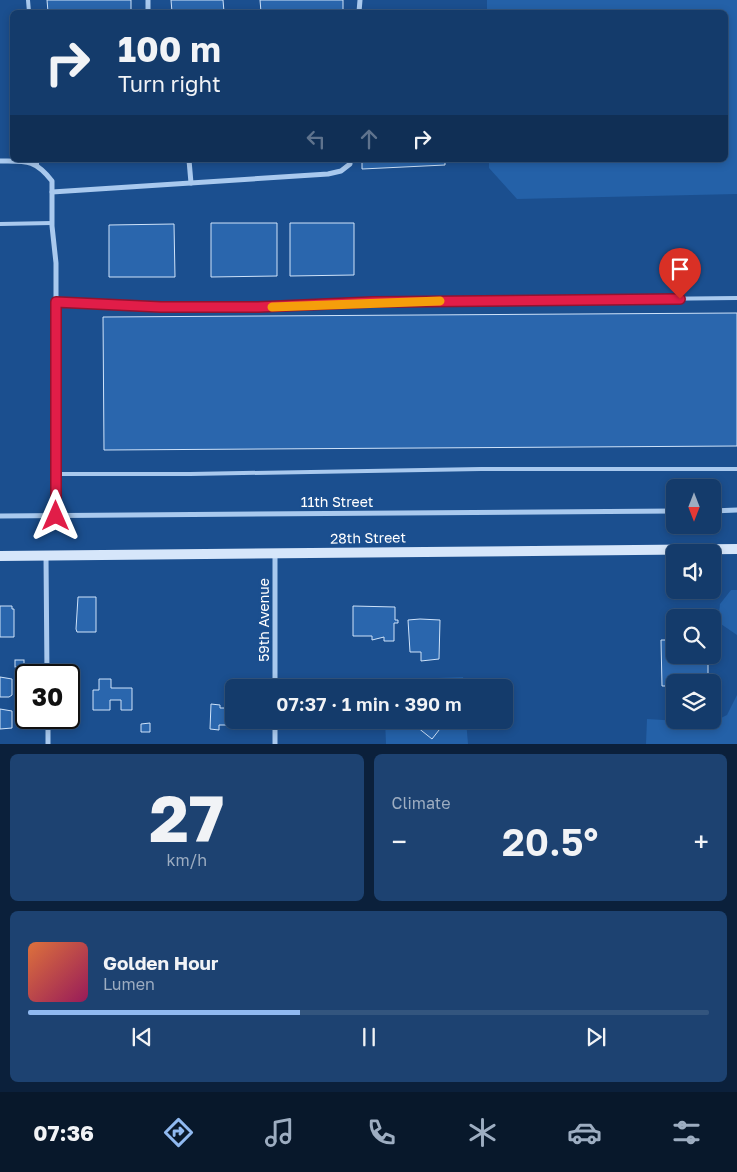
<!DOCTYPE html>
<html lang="en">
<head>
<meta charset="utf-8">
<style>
	:root { --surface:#143b6b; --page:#1d4271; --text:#f1f3f6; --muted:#9dadc1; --line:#33557e; --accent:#90b9f0 }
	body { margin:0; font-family:"Golos Text",sans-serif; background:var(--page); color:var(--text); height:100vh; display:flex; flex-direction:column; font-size:19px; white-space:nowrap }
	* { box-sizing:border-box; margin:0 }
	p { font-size:16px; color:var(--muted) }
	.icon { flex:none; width:28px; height:28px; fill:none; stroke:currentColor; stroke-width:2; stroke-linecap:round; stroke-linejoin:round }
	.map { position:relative; height:744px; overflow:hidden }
	.details { display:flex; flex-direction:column; gap:10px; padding:10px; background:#0b203b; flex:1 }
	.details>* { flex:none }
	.banner { position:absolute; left:10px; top:10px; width:718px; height:152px; border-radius:8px; box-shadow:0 2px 8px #0003,0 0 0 1px var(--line); background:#143b6b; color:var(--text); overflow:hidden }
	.needle { width:32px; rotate:180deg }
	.fabs { position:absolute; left:666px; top:479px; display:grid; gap:10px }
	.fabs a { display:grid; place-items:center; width:55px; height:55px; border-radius:8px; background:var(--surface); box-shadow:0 2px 8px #0003,0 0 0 1px var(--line); font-size:25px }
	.speed { position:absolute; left:15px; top:664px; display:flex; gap:10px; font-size:25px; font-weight:700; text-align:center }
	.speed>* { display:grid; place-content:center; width:65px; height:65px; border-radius:50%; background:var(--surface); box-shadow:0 2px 8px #0003,0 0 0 1px var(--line); line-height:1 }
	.speed .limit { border:2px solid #111; border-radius:8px; background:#fff; color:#111 }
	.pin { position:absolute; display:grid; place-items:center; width:42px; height:42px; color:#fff; margin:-51px -21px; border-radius:50% 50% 50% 0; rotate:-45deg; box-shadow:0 0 5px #0007 }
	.pin .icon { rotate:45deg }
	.me { position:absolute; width:55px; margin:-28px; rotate:0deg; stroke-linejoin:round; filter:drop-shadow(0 0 4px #0008) }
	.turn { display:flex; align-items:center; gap:18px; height:105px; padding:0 25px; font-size:22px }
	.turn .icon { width:65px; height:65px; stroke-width:2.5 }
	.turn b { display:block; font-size:35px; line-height:42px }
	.lanes { display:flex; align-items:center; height:48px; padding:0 25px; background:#0003; justify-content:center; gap:25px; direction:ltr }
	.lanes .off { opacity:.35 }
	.big { font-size:38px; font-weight:600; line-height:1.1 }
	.details .card { flex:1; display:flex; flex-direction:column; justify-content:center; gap:8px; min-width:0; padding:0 18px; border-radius:8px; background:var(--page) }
	.details .dial { align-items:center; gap:0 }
	.dial b { font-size:65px; line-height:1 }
	.song { display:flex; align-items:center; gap:15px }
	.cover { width:60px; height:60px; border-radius:8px; background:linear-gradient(135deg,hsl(20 70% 55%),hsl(330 70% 35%)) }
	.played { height:5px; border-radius:2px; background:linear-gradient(90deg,var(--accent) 40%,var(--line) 40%) }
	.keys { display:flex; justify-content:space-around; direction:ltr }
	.heat { display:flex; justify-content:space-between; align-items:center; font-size:28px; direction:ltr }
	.details .tiles { flex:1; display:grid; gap:10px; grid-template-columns:1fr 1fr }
	.card:last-child { grid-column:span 2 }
	.trip { position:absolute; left:225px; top:679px; width:288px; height:50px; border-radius:8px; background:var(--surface); box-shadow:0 2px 8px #0003,0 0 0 1px var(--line); font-weight:600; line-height:50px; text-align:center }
	.tab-bar { display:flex; height:80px; justify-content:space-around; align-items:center; background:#08182b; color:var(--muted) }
	.tab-bar .icon { width:35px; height:35px }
	.tab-bar .active { color:var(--accent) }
	.tab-bar b { font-size:22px; color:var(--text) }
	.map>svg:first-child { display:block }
	.green { fill:#2461a8 }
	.building { fill:#2a66ad; stroke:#cfe3fa }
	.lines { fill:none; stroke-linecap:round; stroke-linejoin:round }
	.lane { stroke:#a9c9ee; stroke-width:4 }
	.street { stroke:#a9c9ee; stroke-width:5 }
	.secondary { stroke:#d6e6fa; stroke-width:10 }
	.route-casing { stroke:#92132f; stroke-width:12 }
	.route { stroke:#e11d48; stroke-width:9 }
	.slow { stroke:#f59e0b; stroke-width:9 }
	.labels { text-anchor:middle; stroke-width:5; stroke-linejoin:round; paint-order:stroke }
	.street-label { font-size:14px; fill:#fff; stroke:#1b4f8f }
</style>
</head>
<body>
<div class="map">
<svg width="737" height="745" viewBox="0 0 737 745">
	<rect width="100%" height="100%" fill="#1b4f8f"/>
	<g class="green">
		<polygon points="487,0 737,0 737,194 517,199 489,168 489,160 725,160 725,12 487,12"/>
		<polygon points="731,590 737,590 737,635 718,622 720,604"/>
		<polygon points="463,677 464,687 384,687 384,680"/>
		<polygon points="737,695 737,744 646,744 647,719 711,723 727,715"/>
		<polygon points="385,720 466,720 468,744 386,744"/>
	</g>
	<g class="building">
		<polygon points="47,0 131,0 131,12 48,12"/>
		<polygon points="171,0 223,0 224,12 172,12"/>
		<polygon points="260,0 343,0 343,12 261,12"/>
		<polygon points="362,160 445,160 445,165 362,169"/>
		<polygon points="211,223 277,223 277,276 211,277"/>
		<polygon points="290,223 354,223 354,275 290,276"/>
		<polygon points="174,224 175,277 109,277 109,225"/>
		<polygon points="737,313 737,446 104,450 103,317"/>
		<polygon points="78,597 96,597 96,632 77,632 76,629"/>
		<polygon points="0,606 12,606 12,609 14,609 14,637 0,637"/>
		<polygon points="353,606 395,607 395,620 398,620 398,623 394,623 394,641 384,641 384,637 372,640 372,636 353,636"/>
		<polygon points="420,619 440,620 439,659 421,661 421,652 410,652 408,620"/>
		<polygon points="661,640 675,640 675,655 708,655 708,682 675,682 675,686 662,686"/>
		<rect x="15" y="660" width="9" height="7"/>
		<polygon points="0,677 12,679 12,695 9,697 0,697"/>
		<polygon points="99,679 111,679 111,688 132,688 132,710 121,710 121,700 110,700 110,710 93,710 93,690 99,690"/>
		<polygon points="211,704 220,705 220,708 234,708 234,720 239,720 234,720 234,725 219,725 219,730 210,729"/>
		<polygon points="0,709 12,711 12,728 0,729"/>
		<polygon points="423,720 436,720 443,725 432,739 417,727"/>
		<polygon points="150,723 150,732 141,732 141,724"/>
	</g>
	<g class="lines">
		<g class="lane">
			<polyline points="28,0 29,12"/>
			<polyline points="37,160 37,165"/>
			<polyline points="0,224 52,223"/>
			<polyline points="56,302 161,307 259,307 373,302 737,298"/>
			<polyline points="56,474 190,474 481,469 737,469"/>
		</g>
		<g class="street">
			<polyline points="148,0 148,12"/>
			<polyline points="359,12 360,0"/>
			<polyline points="189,160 191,183"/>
			<path d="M0 161C26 161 35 159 52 181V226L56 263V516"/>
			<polyline points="52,192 328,174 341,171 350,164 350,160"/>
			<polyline points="712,511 737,510"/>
			<polyline points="0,516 675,511"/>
			<polyline points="275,553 275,688"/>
			<polyline points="46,556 47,675"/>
			<polyline points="48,718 48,745"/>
			<polyline points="275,720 275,745"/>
		</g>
		<polyline class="secondary" points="0,556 737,549"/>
	</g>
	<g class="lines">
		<g class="route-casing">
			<polyline id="route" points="56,516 56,302 161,307 258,307 373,302 680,299"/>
		</g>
		<use href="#route" class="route"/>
		<polyline class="slow" points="272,307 440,301"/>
	</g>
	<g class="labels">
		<g class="street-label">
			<text x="337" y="507">11th Street</text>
			<text transform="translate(368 538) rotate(-1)" y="5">28th Street</text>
			<text transform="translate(264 620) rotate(-90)" y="5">59th Avenue</text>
		</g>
	</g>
</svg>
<div class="fabs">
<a><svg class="needle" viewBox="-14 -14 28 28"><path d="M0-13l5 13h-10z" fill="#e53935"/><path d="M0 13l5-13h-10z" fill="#9dadc1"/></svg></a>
<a><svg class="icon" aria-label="sound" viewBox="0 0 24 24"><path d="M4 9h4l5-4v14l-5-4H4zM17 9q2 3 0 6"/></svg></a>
<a><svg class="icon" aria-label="search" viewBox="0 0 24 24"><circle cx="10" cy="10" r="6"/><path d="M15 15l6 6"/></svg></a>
<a><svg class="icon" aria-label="layers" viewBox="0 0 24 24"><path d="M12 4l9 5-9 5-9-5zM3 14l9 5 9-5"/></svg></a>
</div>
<div class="speed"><div class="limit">30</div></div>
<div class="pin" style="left:680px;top:299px;background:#d93025"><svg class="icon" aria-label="arrive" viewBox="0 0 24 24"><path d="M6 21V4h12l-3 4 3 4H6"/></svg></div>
<svg class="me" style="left:56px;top:516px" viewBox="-20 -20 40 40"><path d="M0-17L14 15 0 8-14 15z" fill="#e11d48" stroke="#fff" stroke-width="4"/></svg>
<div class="trip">07:37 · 1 min · 390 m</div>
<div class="banner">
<div class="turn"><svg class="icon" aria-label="right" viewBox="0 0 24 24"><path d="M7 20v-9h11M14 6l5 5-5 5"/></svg><div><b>100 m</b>Turn right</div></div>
<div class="lanes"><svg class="icon off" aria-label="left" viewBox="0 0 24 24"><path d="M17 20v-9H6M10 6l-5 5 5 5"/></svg><svg class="icon off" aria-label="ahead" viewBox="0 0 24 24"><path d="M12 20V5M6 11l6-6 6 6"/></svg><svg class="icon" aria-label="right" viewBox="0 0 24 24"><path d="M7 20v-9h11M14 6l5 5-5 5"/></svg></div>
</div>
</div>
<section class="details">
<div class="tiles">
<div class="card dial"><b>27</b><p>km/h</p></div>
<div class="card"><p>Climate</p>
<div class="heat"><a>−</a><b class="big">20.5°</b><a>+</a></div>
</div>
<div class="card">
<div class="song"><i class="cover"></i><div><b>Golden Hour</b><p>Lumen</p></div></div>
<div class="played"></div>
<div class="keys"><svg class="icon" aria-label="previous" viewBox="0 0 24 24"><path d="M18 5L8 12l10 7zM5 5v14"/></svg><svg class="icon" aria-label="pause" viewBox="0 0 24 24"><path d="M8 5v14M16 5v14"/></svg><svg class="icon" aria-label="next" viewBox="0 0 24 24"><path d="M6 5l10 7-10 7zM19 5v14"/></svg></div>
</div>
</div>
</section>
<nav class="tab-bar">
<b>07:36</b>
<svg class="icon active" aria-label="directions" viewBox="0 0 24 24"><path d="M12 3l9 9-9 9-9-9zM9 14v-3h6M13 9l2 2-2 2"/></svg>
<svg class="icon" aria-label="music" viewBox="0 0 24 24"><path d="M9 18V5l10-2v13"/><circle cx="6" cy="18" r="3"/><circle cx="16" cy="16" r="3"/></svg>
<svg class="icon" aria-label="phone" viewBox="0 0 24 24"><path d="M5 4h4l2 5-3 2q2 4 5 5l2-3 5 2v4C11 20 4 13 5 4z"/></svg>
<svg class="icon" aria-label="climate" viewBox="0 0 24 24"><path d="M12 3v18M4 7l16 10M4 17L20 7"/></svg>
<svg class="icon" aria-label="car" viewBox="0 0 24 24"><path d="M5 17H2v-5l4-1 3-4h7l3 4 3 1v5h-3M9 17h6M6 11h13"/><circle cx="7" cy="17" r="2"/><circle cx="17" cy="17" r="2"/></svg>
<svg class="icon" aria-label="filters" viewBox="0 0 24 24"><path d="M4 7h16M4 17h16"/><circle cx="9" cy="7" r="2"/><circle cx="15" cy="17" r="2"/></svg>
</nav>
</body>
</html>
